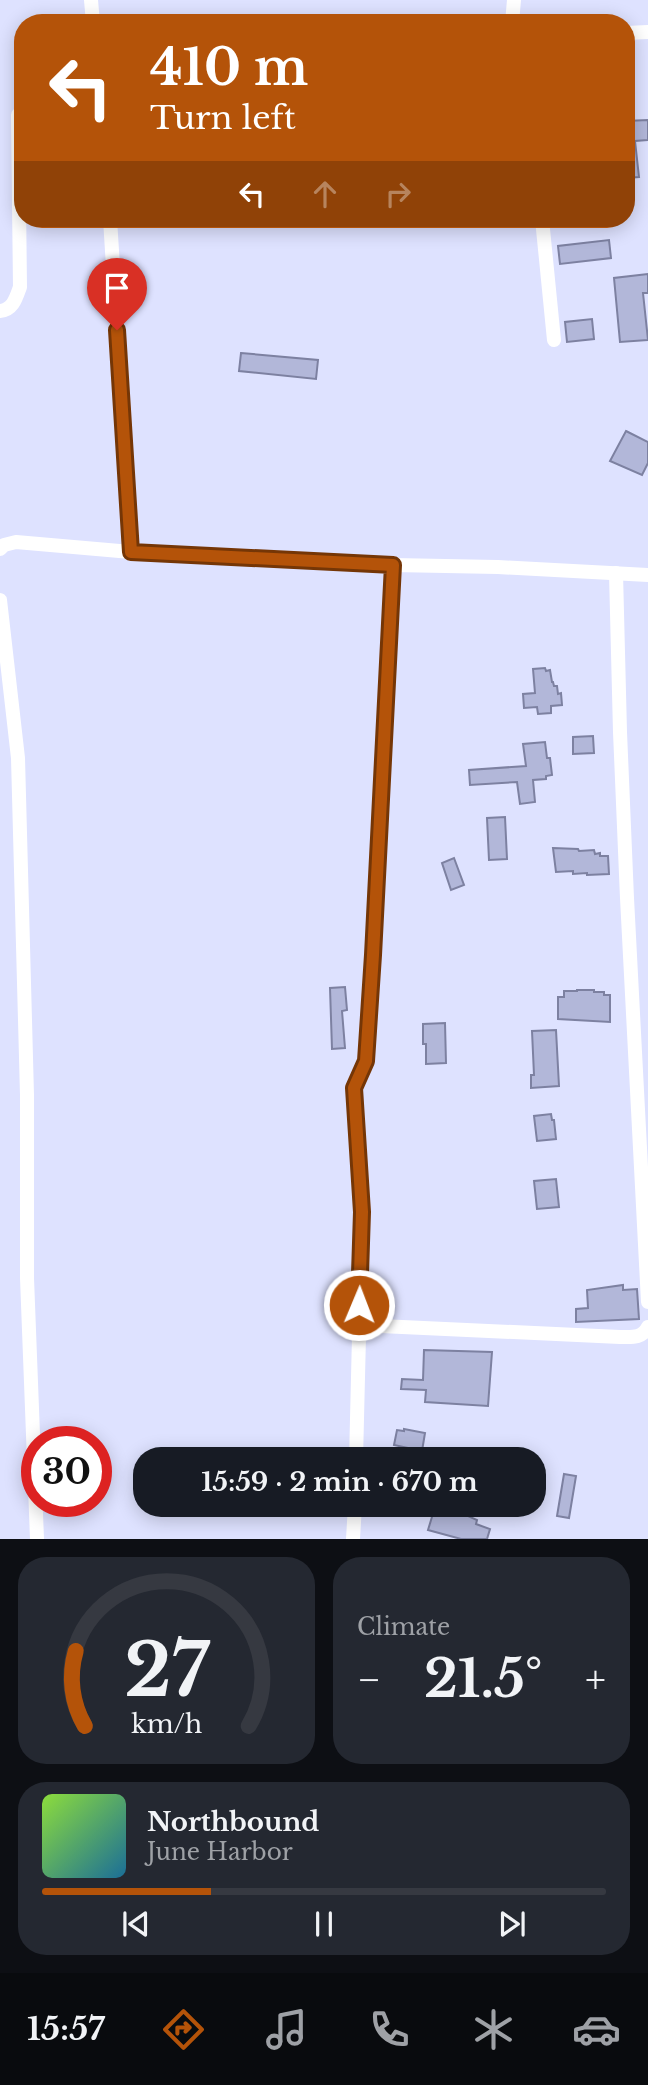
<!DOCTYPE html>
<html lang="en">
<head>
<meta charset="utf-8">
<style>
	:root { --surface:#171b24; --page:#242831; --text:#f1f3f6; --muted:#9ea1a6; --line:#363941; --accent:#b45309 }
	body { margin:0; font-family:"Libre Baskerville",serif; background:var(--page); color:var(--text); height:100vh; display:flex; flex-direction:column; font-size:26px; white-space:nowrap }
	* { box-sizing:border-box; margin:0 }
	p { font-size:23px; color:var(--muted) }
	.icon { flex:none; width:38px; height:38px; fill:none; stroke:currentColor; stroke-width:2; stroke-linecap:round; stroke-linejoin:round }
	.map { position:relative; height:1539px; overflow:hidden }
	.sheet { display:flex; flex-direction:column; gap:18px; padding:18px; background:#0d0f14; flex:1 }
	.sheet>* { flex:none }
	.banner { position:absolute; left:14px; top:14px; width:621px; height:214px; border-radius:28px; box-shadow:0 4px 18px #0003; background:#b45309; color:#fff; overflow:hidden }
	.speed { position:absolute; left:21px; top:1426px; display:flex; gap:14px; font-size:35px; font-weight:700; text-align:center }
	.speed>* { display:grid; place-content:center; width:91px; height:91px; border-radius:50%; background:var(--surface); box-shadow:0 4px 18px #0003; line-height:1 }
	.speed .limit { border:10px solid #d22; background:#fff; color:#111 }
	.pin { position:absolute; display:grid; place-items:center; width:60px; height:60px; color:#fff; margin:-72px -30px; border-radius:50% 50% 50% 0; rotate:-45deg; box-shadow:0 0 7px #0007 }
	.pin .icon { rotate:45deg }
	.me { position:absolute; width:77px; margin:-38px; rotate:1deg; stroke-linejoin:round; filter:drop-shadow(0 0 5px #0008) }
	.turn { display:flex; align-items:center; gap:24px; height:147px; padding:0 21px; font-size:32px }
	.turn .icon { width:91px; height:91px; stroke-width:2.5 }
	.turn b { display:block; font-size:49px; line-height:60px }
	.lanes { display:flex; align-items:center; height:66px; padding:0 21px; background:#0003; justify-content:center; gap:35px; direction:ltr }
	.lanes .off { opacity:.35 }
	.big { font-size:52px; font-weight:700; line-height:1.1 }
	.sheet .widget { flex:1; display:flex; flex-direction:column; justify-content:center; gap:10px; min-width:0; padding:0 24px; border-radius:28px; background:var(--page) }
	.sheet .dial { align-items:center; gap:0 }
	.dial svg { height:182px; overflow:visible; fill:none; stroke:var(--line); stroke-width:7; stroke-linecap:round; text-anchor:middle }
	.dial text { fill:var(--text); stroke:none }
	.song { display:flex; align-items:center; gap:21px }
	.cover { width:84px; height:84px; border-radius:10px; background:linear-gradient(135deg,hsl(90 70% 55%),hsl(200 70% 35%)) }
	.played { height:7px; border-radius:4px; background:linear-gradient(90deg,var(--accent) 30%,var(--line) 30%) }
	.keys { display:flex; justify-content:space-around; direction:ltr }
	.heat { display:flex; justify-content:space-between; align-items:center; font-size:38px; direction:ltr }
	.sheet .tiles { flex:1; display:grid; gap:18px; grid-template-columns:1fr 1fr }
	.widget:last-child { grid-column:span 2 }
	.trip { position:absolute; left:133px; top:1447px; width:413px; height:70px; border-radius:28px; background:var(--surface); box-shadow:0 4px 18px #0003; font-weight:700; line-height:70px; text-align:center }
	.tabs { display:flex; height:112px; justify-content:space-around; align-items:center; background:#090b0e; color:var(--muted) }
	.tabs .icon { width:49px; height:49px }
	.tabs .selected { color:var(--accent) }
	.tabs b { font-size:32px; color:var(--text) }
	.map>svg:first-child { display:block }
	.building { fill:#b2b7d9; stroke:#7d81a1; stroke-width:2 }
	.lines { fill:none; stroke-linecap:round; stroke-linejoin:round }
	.minor { stroke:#fff; stroke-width:14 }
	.route-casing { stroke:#753606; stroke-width:18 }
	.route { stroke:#b45309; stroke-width:12 }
</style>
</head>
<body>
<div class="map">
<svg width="648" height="1539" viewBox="0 0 648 1539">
	<rect width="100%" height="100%" fill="#dee2ff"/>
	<g class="building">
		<polygon points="648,120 648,140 635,141 639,177 626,178 626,121"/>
		<polygon points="609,240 611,258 560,264 558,246"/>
		<polygon points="648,274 648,293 643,293 648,340 620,342 614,278"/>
		<polygon points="592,319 594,339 567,342 565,322"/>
		<polygon points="241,353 318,360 316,379 239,371"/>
		<polygon points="626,431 648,442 648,463 642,475 610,461"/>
		<polygon points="545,668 546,671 550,670 552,682 553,682 554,686 557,686 558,694 561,693 562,705 551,706 551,713 538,714 537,707 524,708 523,694 535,693 533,669"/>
		<polygon points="593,736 594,753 573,754 573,737"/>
		<polygon points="545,742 547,758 550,758 552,775 546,776 546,779 533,780 535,802 520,804 517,782 470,785 469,770 526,766 523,744"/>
		<polygon points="505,817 507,859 489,860 487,818"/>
		<polygon points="553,848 578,849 579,851 594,850 595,854 600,853 600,856 608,856 609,874 587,875 587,873 573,874 573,871 556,872"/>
		<polygon points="454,858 464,885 451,890 442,863"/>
		<polygon points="345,987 347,1010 342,1011 345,1048 332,1049 330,988"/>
		<polygon points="577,990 594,990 594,992 604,992 604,995 610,995 610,1022 558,1019 558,997 564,997 564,991 577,991"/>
		<polygon points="445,1023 446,1063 426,1064 426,1044 423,1044 423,1024"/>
		<polygon points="556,1030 559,1086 531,1088 531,1075 534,1075 532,1031"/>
		<polygon points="551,1114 552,1120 554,1120 556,1139 537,1141 534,1116"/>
		<polygon points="556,1179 559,1207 537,1209 534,1181"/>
		<polygon points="623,1285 623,1290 637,1289 639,1319 576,1322 576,1309 588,1308 587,1290"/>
		<polygon points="424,1350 492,1352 488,1406 425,1402 426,1390 401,1389 402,1379 423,1380"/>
		<polygon points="404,1429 425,1433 422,1451 394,1445 397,1430 404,1431"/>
		<polygon points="564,1474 576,1476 569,1518 557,1516"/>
		<polygon points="444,1505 458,1508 457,1511 477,1520 476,1524 490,1529 487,1539 461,1539 428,1530 435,1507 442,1510"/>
	</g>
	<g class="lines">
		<g class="minor">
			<polyline points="91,0 93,23"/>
			<polyline points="512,23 514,0"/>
			<polyline points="626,33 648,32"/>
			<polyline points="542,219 554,340"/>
			<path d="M0 311C13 310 16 298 20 287L18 115"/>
			<polyline points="0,549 4,545 16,542 131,552 110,219"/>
			<polyline points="131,552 393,565"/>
			<polyline points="616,573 620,732 627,898 648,1302"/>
			<polyline points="0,600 18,758 27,1095 27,1278 37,1539"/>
			<path d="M359 1325 620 1337C631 1337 642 1339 648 1327"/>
			<polyline points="356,1460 362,1212 354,1088 366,1061 373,955 393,565 498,567 648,575"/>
			<polyline points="353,1539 355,1505"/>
		</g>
	</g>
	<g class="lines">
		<g class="route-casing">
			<polyline id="route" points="117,330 131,552 393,565 373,955 366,1061 354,1088 362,1212 359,1305"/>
		</g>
		<use href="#route" class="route"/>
	</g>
</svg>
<div class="speed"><div class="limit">30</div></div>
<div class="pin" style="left:117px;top:330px;background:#d93025"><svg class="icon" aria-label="arrive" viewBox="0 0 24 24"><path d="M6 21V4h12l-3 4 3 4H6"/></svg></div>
<svg class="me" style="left:359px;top:1305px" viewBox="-20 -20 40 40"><circle r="17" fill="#b45309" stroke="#fff" stroke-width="3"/><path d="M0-11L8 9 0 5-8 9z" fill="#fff"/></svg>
<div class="trip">15:59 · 2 min · 670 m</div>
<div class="banner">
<div class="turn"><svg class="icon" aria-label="left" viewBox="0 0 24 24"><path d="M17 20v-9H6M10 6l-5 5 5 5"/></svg><div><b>410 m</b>Turn left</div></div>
<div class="lanes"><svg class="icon" aria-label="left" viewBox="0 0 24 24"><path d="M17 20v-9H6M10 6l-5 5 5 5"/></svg><svg class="icon off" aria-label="ahead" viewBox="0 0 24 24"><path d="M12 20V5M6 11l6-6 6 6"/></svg><svg class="icon off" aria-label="right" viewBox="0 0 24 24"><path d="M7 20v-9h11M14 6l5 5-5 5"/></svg></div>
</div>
</div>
<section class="sheet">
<div class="tiles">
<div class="widget dial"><svg viewBox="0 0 100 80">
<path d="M14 69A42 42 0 1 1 86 69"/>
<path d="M14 69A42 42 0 0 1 10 36" stroke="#b45309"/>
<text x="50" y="56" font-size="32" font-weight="700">27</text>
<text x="50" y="72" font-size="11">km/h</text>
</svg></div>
<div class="widget"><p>Climate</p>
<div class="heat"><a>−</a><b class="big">21.5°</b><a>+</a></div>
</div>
<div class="widget">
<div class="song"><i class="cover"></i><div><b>Northbound</b><p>June Harbor</p></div></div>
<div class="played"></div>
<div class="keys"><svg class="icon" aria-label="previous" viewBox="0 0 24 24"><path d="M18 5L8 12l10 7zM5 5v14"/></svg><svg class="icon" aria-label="pause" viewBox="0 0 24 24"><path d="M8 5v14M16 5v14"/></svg><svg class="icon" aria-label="next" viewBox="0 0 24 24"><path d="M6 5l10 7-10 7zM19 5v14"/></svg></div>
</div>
</div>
</section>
<nav class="tabs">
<b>15:57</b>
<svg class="icon selected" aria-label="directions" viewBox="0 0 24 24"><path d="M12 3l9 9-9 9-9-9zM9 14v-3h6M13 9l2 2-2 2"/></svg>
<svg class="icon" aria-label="music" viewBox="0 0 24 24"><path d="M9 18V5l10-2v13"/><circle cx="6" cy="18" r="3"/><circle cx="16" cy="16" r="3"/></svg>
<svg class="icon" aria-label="phone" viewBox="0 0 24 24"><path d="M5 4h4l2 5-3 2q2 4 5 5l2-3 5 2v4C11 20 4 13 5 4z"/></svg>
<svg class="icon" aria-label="climate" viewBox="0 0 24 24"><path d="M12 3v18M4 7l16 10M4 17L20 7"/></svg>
<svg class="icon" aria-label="car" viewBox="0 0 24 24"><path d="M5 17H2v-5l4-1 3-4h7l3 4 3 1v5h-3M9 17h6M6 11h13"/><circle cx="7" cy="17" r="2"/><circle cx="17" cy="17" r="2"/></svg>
</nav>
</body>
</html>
